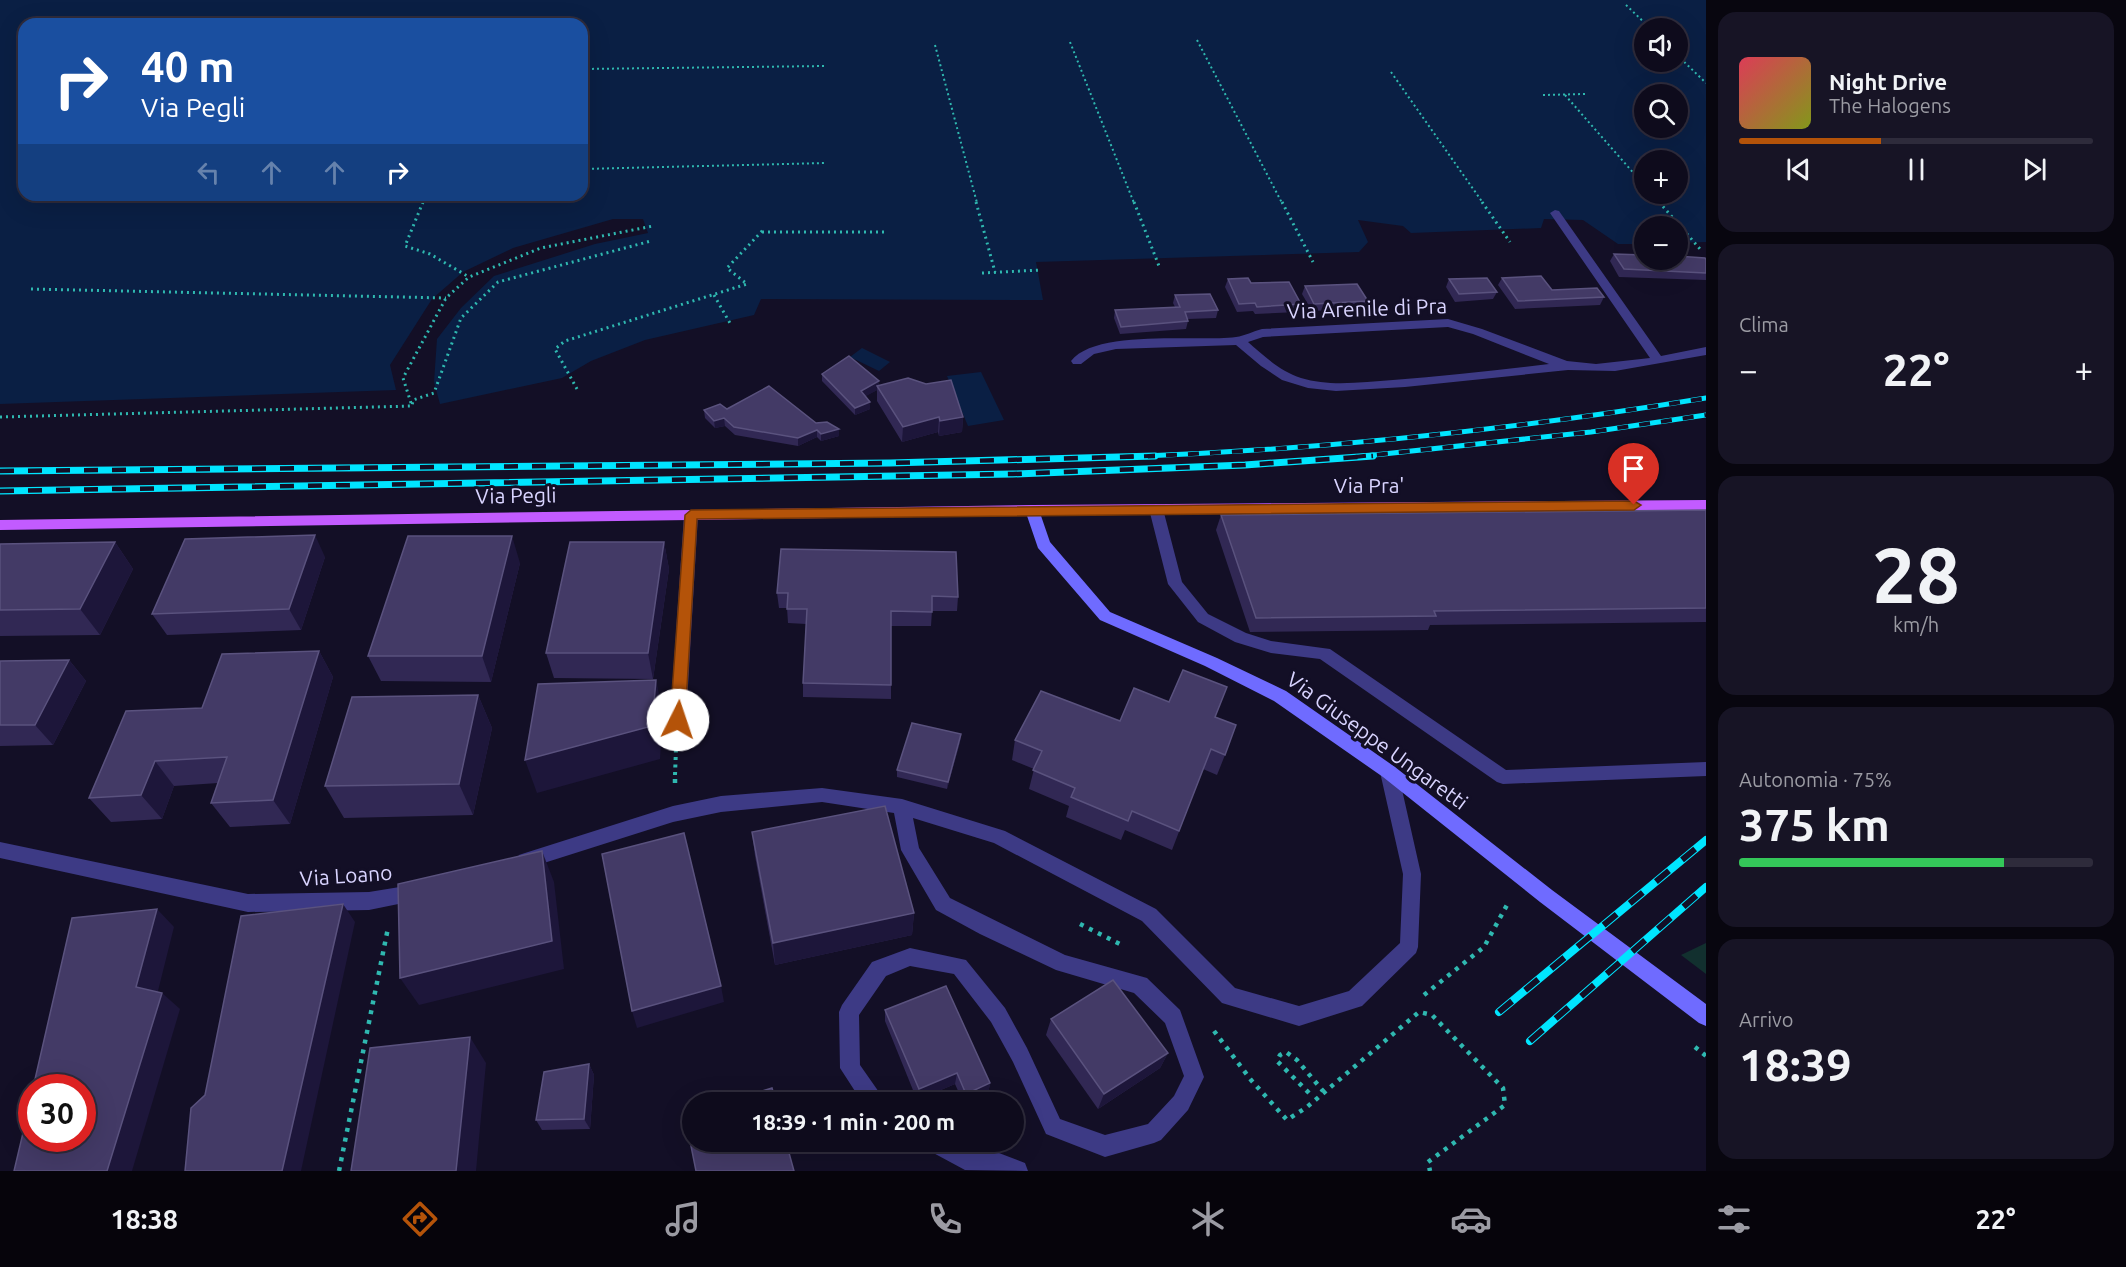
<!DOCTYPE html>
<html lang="it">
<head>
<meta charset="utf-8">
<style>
	:root { --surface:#0e0b1c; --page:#171425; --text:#f1f3f6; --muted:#9b9ba3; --line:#2e2b3b; --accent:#b45309 }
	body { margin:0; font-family:Ubuntu,sans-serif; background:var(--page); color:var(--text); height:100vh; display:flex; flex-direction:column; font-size:22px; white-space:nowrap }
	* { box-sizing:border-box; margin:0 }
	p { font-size:20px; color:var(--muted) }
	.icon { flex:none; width:33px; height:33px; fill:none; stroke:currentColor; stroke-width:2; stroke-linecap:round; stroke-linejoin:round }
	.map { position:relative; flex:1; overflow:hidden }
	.sheet { display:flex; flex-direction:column; gap:12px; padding:12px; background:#08060f; width:420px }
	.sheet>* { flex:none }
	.hud { position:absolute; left:18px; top:18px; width:570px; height:183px; border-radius:18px; box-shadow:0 6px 24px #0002,0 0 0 2px var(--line); background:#1a4fa0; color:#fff; overflow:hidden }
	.buttons { position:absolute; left:1634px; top:18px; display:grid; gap:12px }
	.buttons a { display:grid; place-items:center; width:54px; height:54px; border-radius:50%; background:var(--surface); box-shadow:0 6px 24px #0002,0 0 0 2px var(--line); font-size:30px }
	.speed { position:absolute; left:18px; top:1074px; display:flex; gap:12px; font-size:30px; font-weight:700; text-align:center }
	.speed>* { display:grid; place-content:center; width:78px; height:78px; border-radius:50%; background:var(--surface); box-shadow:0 6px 24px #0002,0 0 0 2px var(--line); line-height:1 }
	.speed .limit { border:9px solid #d22; background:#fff; color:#111 }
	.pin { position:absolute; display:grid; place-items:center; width:51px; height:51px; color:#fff; margin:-62px -26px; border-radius:50% 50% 50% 0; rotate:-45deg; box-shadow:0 0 6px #0007 }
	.pin .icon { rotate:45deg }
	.me { position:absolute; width:66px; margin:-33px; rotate:4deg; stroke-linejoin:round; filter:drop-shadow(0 0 4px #0008) }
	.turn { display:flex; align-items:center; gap:21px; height:126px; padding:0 24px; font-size:27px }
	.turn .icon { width:78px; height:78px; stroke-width:2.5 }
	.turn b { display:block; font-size:42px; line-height:51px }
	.lanes { display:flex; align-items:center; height:57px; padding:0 24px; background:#0003; justify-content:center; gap:30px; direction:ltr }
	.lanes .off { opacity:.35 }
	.big { font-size:45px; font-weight:700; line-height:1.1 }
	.sheet .tile { flex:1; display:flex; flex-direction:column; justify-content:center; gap:9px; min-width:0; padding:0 21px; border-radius:18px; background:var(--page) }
	.sheet .dial { align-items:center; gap:0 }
	.dial b { font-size:78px; line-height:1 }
	.song { display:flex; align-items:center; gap:18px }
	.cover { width:72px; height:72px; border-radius:9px; background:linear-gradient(135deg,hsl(350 70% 55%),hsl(70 70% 35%)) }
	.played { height:6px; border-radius:3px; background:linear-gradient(90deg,var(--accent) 40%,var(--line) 40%) }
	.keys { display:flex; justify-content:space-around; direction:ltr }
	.heat { display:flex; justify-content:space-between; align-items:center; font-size:33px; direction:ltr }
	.charge { height:9px; border-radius:4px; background:linear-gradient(90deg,#34c759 75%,var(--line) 0) }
	.trip { position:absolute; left:682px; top:1092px; width:342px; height:60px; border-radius:30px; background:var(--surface); box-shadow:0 6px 24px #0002,0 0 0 2px var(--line); font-weight:700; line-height:60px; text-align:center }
	.menu { display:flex; height:96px; justify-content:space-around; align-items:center; background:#06040b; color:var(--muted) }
	.menu .icon { width:42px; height:42px }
	.menu .selected { color:var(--accent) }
	.menu b { font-size:27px; color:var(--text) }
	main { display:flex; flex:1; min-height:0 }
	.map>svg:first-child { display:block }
	.green { fill:#12302f }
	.water { fill:#0a1f44; fill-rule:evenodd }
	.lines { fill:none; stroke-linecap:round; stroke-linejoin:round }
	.path-far3 { stroke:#2fb8b0; stroke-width:2; stroke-dasharray:2 3; stroke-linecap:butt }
	.path-far2 { stroke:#2fb8b0; stroke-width:3; stroke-dasharray:2 4; stroke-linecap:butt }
	.path-far1 { stroke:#2fb8b0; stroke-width:4; stroke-dasharray:3 4.5; stroke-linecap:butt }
	.path { stroke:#2fb8b0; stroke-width:4.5; stroke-dasharray:4 6; stroke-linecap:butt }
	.lane { fill:#3d3a85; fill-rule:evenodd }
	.street { fill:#3d3a85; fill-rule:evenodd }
	.secondary { fill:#6f6bff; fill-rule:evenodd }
	.primary { fill:#c25bff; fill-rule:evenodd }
	.rail-far2-casing { stroke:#00e5ff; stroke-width:5 }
	.rail-far1-casing { stroke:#00e5ff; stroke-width:7 }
	.rail-casing { stroke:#00e5ff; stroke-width:8 }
	.rail-far2 { stroke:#130f26; stroke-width:4; stroke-dasharray:11; stroke-linecap:butt }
	.rail-far1 { stroke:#130f26; stroke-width:4.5; stroke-dasharray:14; stroke-linecap:butt }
	.rail { stroke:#130f26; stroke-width:6; stroke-dasharray:17; stroke-linecap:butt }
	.wall { fill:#312854 }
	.shaded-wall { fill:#1d163a }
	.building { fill:#433a66; stroke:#5a527e; stroke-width:1.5 }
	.route { fill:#b45309; stroke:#753606; stroke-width:1.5 }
	.labels { text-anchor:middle; stroke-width:6; stroke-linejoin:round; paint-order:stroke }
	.street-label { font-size:21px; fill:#d9d4ff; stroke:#130f26 }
</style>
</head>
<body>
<main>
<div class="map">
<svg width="1706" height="1171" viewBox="0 0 1706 1171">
	<rect width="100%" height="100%" fill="#130f26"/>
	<polygon class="green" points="1706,943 1706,974 1681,955"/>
	<g class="water">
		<path d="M0 0H1706V242L1677 243V226H1644V244H1618L1583 220 1544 219 1541 228 1411 233 1403 226 1358 220 1368 242 1359 252 1036 262 1043 300 761 299 754 315 645 340 591 361 562 378 440 404 434 382 437 339 461 308 494 276 595 244 648 233 643 219H613L513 248 463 272 432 299 390 365 396 390 0 404ZM24 24H582V195H24ZM1644 28H1677V62H1644ZM1644 94H1677V128H1644ZM1644 160H1677V194H1644Z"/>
		<polygon points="862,348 890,362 879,371 850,357"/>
		<polygon points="981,372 1004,420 968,426 947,376"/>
	</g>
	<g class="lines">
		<g class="path-far3">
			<polyline points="1626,5 1650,28"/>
			<polyline points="1197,40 1282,203"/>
			<polyline points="1070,42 1134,203"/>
			<polyline points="935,45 977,203"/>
			<polyline points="1677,55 1706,83"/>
			<polyline points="582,69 826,66"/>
			<polyline points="1391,72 1483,203"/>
			<polyline points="1543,95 1585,94"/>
			<polyline points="1565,95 1644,185"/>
			<polyline points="582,169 826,163"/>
			<polyline points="1652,194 1660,203"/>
			<polyline points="423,203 426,195"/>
		</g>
		<g class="path-far2">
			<polyline points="423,202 405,246 430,254 469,277"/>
			<polyline points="976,202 995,272"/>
			<polyline points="1134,202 1159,266"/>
			<polyline points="1282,202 1313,262"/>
			<polyline points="1482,202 1510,242"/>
			<polyline points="1659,202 1701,250"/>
			<polyline points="762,232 886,232"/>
			<polyline points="982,273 1041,270"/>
			<polyline points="31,289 446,298"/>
			<polyline points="714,295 731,325"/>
			<polyline points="577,389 555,349 565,341 747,284 727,268 765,228"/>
			<polyline points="411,403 403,378 446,298 469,277 541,248 653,226"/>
			<polyline points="0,417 412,406 413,400 434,393 461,318 498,282 651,241"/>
		</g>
		<polyline class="path-far1" points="675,775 676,749"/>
		<g class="path">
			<polyline points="675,783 675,773"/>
			<polyline points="1080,924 1122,945"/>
			<polyline points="1424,995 1484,947 1507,905"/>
			<polyline points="1214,1031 1251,1080 1287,1120 1307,1107 1419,1012 1432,1015 1503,1088 1505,1105 1428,1162 1430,1171"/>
			<polyline points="1695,1047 1706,1056"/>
			<polyline points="1309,1093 1277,1061 1280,1055 1286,1052 1297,1060 1323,1091"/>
			<polyline points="339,1171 388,928"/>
		</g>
		<g class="lane">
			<path d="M1555 210 1559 211 1661 356 1706 347V355L1615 371 1568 370 1405 387 1336 391 1308 388 1282 380 1261 366 1236 345 1116 349 1094 354 1081 364H1073L1071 361C1096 329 1196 342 1236 337 1245 336 1253 331 1262 329L1448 319 1482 329 1567 361 1596 364 1650 358 1550 213ZM1448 327 1473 334 1549 364C1497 370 1445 376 1393 380 1363 382 1330 387 1301 378 1280 371 1264 356 1248 342L1263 337Z"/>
			<polygon points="1156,504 1163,509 1182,582 1208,614 1246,633 1271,641 1330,649 1506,770 1706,762 1706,776 1503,784 1497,782 1320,659 1271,653 1235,642 1198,622 1168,584 1149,509"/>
		</g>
		<g class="street">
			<polygon points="691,510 698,515 686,720 684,725 678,727 672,725 670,720 684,515"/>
			<polygon points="1389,765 1395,767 1398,772 1421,874 1418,947 1416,953 1362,1006 1299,1026 1222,1003 1142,921 994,843 913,818 919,848 950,898 1065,955 1147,978 1180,1010 1204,1077 1188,1110 1161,1140 1154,1143 1105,1157 1046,1134 1013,1062 991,1022 954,974 910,966 886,976 859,1015 860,1065 881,1095 884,1102 862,1102 840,1068 839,1012 842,1005 872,962 910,948 966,960 1005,1008 1027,1048 1060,1119 1105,1135 1148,1124 1174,1096 1184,1076 1165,1023 1134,993 1056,970 980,934 936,910 901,850 894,813 822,802 721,812 673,822 525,869 519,867 516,861 519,855 525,853 673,806 721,796 822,788 902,799 1005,831 1156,909 1235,988 1299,1006 1349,991 1400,943 1403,874 1380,772 1383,767"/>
			<polygon points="0,842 248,894 369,892 418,884 424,886 427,892 424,898 418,900 369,910 248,912 0,858"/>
			<polygon points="923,1142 954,1142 967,1149 999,1153 1025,1163 1028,1171 965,1170 926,1149"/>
		</g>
		<polygon class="secondary" points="1032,505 1039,510 1050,542 1110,612 1217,658 1286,691 1395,767 1552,890 1706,1004 1706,1026 1699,1023 1540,902 1383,777 1274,701 1205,666 1100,620 1038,548 1025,510"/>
		<polygon class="primary" points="1706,500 1706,510 1032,515 0,530 0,520 1032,505"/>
		<g class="rail-far2-casing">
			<g id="rail-far2">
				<path d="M1122 457C1318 450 1512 430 1706 398"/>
				<polyline points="1355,457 1591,432 1706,415"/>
			</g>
		</g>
		<g class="rail-far1-casing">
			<g id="rail-far1">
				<polyline points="0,471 890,463 1155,456"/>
				<polyline points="0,491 1013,474 1245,465 1373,456"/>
			</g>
		</g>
		<g class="rail-casing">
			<g id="rail">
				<polyline points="1499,1012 1706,840"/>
				<polyline points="1530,1041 1706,887"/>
			</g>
		</g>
		<use href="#rail-far2" class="rail-far2"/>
		<use href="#rail-far1" class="rail-far1"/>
		<use href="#rail" class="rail"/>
	</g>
	<g class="wall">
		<polygon points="1614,254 1706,260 1706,280 1619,277 1610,261"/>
		<polygon points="1502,278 1552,290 1604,297 1600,305 1515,309 1498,285"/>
		<polygon points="1228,279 1251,283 1301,304 1298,312 1255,314 1253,311 1237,312 1225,287"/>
		<polygon points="1449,279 1497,292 1493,299 1455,302 1446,287"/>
		<polygon points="1305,286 1368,301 1365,309 1312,311 1302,294"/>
		<polygon points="1175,295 1218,310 1216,318 1188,319 1188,321 1186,329 1120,334 1114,318 1115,310 1175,307 1173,303"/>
		<polygon points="822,374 879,386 963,417 962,432 939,436 938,432 902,442 877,401 877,390 865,396 870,402 870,409 855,415 822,381"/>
		<polygon points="727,409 816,423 839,429 839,436 821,441 817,437 798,446 735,435 725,426 715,428 705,418 704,410"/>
		<polygon points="1706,510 1706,622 1430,625 1428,630 1250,632 1216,530 1221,515"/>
		<polygon points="115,542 133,569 100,635 0,636 0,544"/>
		<polygon points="664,542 669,569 653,679 554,678 546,653"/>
		<polygon points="325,557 301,630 167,635 152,614"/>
		<polygon points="520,563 491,682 381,681 368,656"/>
		<polygon points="777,593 958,597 957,611 932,611 931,626 891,626 891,699 803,697 803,683 806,624 788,623 787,608 779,608"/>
		<polygon points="319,651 333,677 290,824 230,827 211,803 218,783 174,786 162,819 111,822 89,798 202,708"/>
		<polygon points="69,660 86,681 53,745 0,746 0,661"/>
		<polygon points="478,695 492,728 473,815 344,818 325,786"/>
		<polygon points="1169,702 1215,717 1225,755 1217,775 1203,769 1172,850 1125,830 1121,840 1066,817 1069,806 1029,789 1034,769 1012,760 1015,740 1120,721"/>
		<polygon points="961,734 960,742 947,789 897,777 897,770"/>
		<polygon points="752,832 914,913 912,935 775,965 755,856"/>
		<polygon points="885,1010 990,1083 988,1094 967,1102 963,1102 955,1084 917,1100 885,1021"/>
		<polygon points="1051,1019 1168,1053 1160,1068 1098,1109 1046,1035"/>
		<polygon points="589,1064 594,1075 590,1129 542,1130 536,1120"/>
	</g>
	<g class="shaded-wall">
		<polygon points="879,381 879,389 877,386 877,390 861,399 861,391"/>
		<polygon points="870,402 870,409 855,415 855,408"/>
		<polygon points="939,417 938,432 902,442 903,427"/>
		<polygon points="963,417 962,432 939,436 940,421"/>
		<polygon points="724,418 725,426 715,428 714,421"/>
		<polygon points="839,429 839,436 821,441 821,434"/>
		<polygon points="817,430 817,437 798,446 798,438"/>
		<polygon points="315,535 325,557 301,630 289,609"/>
		<polygon points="512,536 520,563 491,682 482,656"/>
		<polygon points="115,542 133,569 100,635 80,609"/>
		<polygon points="664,542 669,569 653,679 648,653"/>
		<polygon points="319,651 333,677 290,824 273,800"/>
		<polygon points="69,660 86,681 53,745 35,725"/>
		<polygon points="656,680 663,713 660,759 537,793 525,760"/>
		<polygon points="478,695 492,728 473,815 459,784"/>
		<polygon points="961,734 960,742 947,789 948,782"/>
		<polygon points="155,761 174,786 162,819 141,795"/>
		<polygon points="542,851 554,882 564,969 419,1005 400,978"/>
		<polygon points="343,904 355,922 301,1171 282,1171"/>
		<polygon points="157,909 174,927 155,1003 136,987"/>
		<polygon points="914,913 912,935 775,965 773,943"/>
		<polygon points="721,986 724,1002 637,1028 632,1011"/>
		<polygon points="162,993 180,1009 132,1171 107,1171"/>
		<polygon points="470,1037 486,1063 476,1171 456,1171"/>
		<polygon points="1168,1053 1160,1068 1098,1109 1104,1094"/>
		<polygon points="589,1064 594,1075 590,1129 584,1119"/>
		<polygon points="957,1073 955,1084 917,1100 919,1089"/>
		<polygon points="990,1083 988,1094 967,1102 964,1102 966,1094"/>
	</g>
	<g class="building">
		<polygon points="1614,254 1644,255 1644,260 1677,260 1677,256 1705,258 1706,260 1706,273 1624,269"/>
		<polygon points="1541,276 1552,290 1597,288 1604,297 1518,301 1502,278"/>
		<polygon points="1248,278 1251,283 1289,282 1301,304 1257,307 1255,303 1239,304 1228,279"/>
		<polygon points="1487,278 1497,292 1459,294 1449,279"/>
		<polygon points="1357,284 1368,301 1314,304 1305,286"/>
		<polygon points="1210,294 1218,310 1185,312 1188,321 1121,327 1115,310 1180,307 1175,295"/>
		<polygon points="849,356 879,381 861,391 870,402 855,408 822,374"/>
		<polygon points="908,378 926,384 951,380 963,417 940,421 939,417 903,427 877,386"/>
		<polygon points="769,386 816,423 827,422 839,429 821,434 817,430 798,438 734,427 724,418 714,421 704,410 720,404 727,409"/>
		<polygon points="1706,510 1706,608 1434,611 1436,616 1256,618 1221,515"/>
		<polygon points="315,535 289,609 152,614 185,539"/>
		<polygon points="408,536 512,536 482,656 368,656"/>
		<polygon points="115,542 80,609 0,610 0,544"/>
		<polygon points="570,542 664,542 648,653 546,653"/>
		<polygon points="781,549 956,552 958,597 932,596 932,612 891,611 891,685 803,683 807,609 787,609 788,593 777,593"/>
		<polygon points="319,651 273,800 211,803 227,757 155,761 141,795 89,798 126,711 202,708 222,654"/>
		<polygon points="69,660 35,725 0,725 0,661"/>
		<polygon points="1183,670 1227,687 1215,717 1236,725 1225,755 1211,749 1179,831 1132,811 1128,821 1071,797 1075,788 1033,770 1042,751 1015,740 1041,691 1120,721 1134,688 1169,702"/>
		<polygon points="656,680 652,726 525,760 538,684"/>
		<polygon points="478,695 459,784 325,786 352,697"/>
		<polygon points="912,723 961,734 948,782 897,770"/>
		<polygon points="885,806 914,913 773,943 752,832"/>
		<polygon points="684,833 721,986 632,1011 602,854"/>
		<polygon points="542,851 552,941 400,978 398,884"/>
		<polygon points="343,904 282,1171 185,1171 191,1108 205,1095 241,916"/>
		<polygon points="157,909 136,987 162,993 107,1171 14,1171 32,1095 32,1138 82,1138 82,1088 33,1088 72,918"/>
		<polygon points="1113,980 1168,1053 1104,1094 1051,1019"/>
		<polygon points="946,986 990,1083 966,1094 957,1073 919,1089 885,1010"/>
		<polygon points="470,1037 456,1171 351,1171 370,1048"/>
		<polygon points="589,1064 584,1119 536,1120 544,1072"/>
		<polygon points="772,1088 776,1102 727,1102"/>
		<polygon points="693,1113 693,1142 786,1142 794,1171 696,1171 685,1116"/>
	</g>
	<polygon class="route" points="1634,501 1641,505 1634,510 697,519 685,720 683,725 678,727 673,725 670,720 685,515 691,510"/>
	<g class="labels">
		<g class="street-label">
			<text transform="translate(1367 309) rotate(-2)" y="7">Via Arenile di Pra</text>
			<text x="1369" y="493">Via Pra'</text>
			<text transform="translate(516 496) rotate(-1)" y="7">Via Pegli</text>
			<text transform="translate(1377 741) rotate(36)" y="7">Via Giuseppe Ungaretti</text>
			<text transform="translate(346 876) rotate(-4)" y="7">Via Loano</text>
		</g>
	</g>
</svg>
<div class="buttons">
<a><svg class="icon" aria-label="sound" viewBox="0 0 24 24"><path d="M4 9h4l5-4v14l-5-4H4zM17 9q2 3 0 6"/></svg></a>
<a><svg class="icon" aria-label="search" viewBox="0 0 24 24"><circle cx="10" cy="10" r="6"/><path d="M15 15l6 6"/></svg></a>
<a>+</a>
<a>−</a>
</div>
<div class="speed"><div class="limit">30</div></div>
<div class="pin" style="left:1634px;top:505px;background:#d93025"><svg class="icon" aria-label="arrive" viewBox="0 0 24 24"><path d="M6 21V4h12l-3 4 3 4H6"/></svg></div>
<svg class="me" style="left:678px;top:720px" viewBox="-20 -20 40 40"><circle r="19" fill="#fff"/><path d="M0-13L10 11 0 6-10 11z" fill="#b45309"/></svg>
<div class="trip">18:39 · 1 min · 200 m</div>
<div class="hud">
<div class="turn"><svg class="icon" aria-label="right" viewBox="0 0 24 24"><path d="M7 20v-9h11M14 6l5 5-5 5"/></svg><div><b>40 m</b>Via Pegli</div></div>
<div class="lanes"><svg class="icon off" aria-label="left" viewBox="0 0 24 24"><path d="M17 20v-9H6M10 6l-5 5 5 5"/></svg><svg class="icon off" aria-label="ahead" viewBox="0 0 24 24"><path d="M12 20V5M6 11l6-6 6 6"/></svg><svg class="icon off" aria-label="ahead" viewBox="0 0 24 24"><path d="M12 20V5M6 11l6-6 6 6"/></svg><svg class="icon" aria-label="right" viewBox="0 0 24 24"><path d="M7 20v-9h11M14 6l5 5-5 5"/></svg></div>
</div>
</div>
<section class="sheet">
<div class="tile">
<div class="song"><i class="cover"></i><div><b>Night Drive</b><p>The Halogens</p></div></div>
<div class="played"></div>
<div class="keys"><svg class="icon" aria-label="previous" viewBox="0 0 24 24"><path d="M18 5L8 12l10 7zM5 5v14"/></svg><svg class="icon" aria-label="pause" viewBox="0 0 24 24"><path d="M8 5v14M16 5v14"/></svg><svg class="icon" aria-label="next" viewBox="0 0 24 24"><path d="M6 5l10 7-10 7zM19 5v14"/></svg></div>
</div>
<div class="tile"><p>Clima</p>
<div class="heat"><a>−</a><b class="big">22°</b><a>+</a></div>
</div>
<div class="tile dial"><b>28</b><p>km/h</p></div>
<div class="tile"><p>Autonomia · 75%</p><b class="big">375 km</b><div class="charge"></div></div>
<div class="tile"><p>Arrivo</p><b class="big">18:39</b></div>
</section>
</main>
<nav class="menu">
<b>18:38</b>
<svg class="icon selected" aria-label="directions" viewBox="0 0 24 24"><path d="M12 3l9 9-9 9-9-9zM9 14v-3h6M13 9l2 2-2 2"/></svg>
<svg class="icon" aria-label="music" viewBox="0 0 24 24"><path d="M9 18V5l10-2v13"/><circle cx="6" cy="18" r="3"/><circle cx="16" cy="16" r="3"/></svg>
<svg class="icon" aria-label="phone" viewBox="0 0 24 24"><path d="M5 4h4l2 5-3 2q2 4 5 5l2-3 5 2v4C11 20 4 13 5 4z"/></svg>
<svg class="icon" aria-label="climate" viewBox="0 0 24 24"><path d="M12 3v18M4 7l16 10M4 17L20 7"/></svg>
<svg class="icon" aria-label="car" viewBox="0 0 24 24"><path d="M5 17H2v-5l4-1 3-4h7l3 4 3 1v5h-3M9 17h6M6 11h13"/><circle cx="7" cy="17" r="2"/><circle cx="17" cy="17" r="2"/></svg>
<svg class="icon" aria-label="filters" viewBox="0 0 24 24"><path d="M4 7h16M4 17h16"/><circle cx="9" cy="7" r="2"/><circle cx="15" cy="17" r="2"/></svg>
<b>22°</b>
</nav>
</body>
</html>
